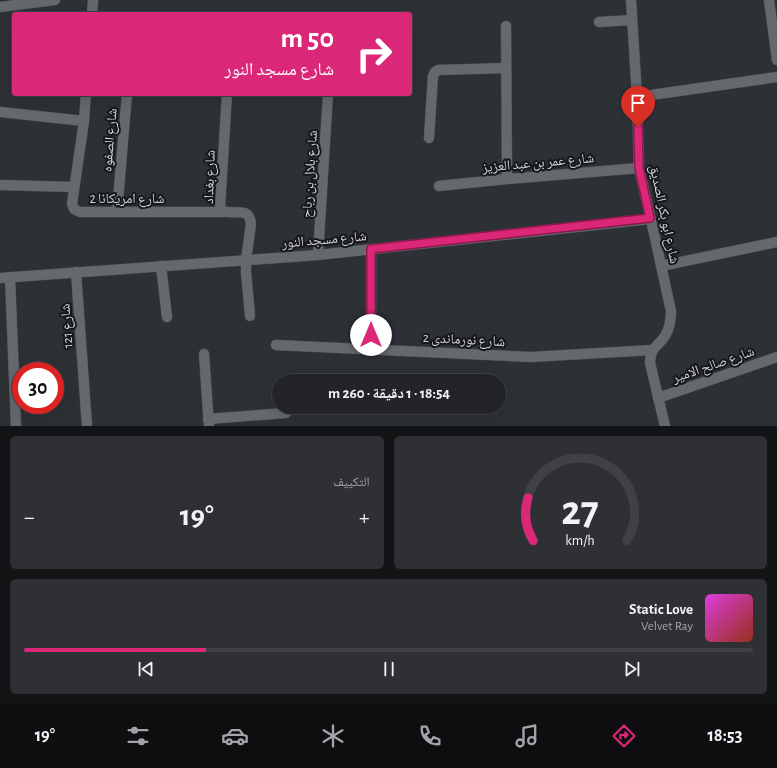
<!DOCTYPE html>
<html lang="ar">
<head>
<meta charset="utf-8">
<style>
	:root { --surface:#222428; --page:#2e3034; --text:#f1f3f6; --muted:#a2a4a8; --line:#3f4145; --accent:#db2777 }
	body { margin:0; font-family:"Alegreya Sans","Noto Naskh Arabic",sans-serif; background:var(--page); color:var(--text); direction:rtl; height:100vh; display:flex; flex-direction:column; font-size:15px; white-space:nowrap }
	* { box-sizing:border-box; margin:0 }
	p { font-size:13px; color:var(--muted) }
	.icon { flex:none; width:22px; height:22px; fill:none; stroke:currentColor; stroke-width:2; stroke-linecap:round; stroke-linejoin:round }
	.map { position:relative; height:426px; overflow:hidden; direction:ltr }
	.sheet { display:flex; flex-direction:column; gap:10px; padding:10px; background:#131416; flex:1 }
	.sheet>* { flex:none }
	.guide { position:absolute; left:12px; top:12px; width:400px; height:84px; border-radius:4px; box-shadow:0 4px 16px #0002,0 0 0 1px var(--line); direction:rtl; background:#db2777; color:#fff; overflow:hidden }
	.speed { position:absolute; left:12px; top:362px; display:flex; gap:8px; font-size:20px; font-weight:700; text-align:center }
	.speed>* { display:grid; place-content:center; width:52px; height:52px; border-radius:50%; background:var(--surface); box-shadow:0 4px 16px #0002,0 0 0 1px var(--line); line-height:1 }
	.speed .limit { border:6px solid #d22; background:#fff; color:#111 }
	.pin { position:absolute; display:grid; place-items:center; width:34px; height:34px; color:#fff; margin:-41px -17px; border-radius:50% 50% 50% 0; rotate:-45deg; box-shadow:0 0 4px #0007 }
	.pin .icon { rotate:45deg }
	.me { position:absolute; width:44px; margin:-22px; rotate:0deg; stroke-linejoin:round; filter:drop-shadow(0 0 3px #0008) }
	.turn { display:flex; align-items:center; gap:14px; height:84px; padding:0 12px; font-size:18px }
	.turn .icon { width:52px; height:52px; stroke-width:2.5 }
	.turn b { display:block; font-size:28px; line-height:34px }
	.big { font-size:30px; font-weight:700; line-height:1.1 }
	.sheet .tile { flex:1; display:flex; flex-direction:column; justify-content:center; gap:6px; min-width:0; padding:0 14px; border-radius:6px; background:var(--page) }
	.sheet .dial { align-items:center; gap:0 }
	.dial svg { height:104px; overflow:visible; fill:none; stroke:var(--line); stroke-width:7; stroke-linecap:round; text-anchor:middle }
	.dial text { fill:var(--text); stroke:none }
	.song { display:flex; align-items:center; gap:12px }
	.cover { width:48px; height:48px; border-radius:6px; background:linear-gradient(135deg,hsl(300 70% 55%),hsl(10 70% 35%)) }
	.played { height:4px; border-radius:2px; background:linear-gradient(90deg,var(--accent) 25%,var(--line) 25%) }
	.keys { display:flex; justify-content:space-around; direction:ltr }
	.heat { display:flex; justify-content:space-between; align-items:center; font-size:22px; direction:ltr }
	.sheet .tiles { flex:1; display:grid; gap:10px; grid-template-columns:1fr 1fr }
	.tile:last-child { grid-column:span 2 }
	.trip { position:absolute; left:272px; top:374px; width:234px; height:40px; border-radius:20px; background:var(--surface); box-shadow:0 4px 16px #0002,0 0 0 1px var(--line); font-weight:700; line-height:40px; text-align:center; direction:rtl }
	.tab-bar { display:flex; height:64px; justify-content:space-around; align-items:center; background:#0e0e10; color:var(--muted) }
	.tab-bar .icon { width:28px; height:28px }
	.tab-bar .active { color:var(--accent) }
	.tab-bar b { font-size:18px; color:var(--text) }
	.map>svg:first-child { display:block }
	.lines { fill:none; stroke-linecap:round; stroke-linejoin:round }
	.minor-casing { stroke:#4a4d50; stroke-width:11 }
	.minor { stroke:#65696e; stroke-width:10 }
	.route-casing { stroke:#8e194d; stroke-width:10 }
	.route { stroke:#db2777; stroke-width:7 }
	.labels { text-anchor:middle; stroke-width:4; stroke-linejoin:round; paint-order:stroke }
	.street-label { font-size:14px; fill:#d2d4d7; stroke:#16181a }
</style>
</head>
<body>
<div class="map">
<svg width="777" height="426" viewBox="0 0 777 426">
	<rect width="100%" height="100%" fill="#2d3035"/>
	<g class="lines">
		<g class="minor-casing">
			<g id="minor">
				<path d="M631 0 637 97 639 168 644 190 655 238 671 311C671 320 670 328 665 336 657 348 651 346 650 363L665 426"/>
				<polyline points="769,0 777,60"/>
				<polyline points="0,7 55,0"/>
				<polyline points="92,14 93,0"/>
				<polyline points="599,22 632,20"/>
				<polyline points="506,26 507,179"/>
				<polyline points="86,94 84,121 72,204 74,209 80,212 224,212"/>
				<path d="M227 94 220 207 221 210C232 217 249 204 251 224L246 260V272L250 316"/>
				<polyline points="637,97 777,77"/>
				<polyline points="0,112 84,121"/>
				<polyline points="429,138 433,76 435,72 438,70 506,68"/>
				<polyline points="0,185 74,187"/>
				<polyline points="439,186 507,179 639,168"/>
				<polyline points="117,212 127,94"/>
				<polyline points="371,249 371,349"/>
				<polyline points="318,255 328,94"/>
				<polyline points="161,266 167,317"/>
				<polyline points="661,266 777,242"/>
				<polyline points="76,272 87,426"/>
				<polyline points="0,278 318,255 650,219"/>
				<polyline points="10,278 16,426"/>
				<polyline points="276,345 531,357 652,350"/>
				<polyline points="204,354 209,426"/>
				<polyline points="658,398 777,357"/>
				<polyline points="208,419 286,413"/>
			</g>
		</g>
		<use href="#minor" class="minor"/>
	</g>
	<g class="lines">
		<g class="route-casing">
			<polyline id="route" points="371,335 371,249 650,218 639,168 638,127"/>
		</g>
		<use href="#route" class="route"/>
	</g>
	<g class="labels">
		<g class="street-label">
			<text transform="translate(109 140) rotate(-85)" y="5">شارع الصفوه</text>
			<text transform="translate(538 162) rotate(-5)" y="5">شارع عمر بن عبد العزيز</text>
			<text transform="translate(309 174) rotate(-86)" y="5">شارع بلال بن رباح</text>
			<text transform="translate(209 177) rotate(-88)" y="5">شارع بغداد</text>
			<text x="127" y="203">شارع امريكانا 2</text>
			<text transform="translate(665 214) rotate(78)" y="5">شارع ابو بكر الصديق</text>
			<text transform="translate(324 239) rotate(-5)" y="5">شارع مسجد النور</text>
			<text transform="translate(66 326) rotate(-94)" y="5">شارع 121</text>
			<text transform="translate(464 339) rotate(3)" y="5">شارع نورماندى 2</text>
			<text transform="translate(713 364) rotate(-19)" y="5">شارع صالح الامير</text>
		</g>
	</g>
</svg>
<div class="speed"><div class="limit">30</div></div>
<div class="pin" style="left:638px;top:127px;background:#d93025"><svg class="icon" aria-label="arrive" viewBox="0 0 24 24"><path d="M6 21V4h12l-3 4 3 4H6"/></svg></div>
<svg class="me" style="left:371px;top:335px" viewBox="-20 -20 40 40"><circle r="19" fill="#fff"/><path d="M0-13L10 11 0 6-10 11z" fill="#db2777"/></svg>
<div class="trip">18:54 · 1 دقيقة · 260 m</div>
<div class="guide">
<div class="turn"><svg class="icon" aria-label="right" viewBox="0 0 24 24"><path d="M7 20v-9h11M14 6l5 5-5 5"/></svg><div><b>50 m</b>شارع مسجد النور</div></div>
</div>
</div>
<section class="sheet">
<div class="tiles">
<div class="tile dial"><svg viewBox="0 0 100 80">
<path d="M14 69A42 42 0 1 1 86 69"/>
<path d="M14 69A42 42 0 0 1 10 36" stroke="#db2777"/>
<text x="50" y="56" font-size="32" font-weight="700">27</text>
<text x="50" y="72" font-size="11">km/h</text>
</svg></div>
<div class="tile"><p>التكييف</p>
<div class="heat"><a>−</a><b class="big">19°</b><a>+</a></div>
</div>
<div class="tile">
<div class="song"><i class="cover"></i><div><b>Static Love</b><p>Velvet Ray</p></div></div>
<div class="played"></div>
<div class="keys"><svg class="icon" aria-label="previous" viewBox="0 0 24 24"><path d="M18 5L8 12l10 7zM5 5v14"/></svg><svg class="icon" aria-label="pause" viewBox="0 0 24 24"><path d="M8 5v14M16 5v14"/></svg><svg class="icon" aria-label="next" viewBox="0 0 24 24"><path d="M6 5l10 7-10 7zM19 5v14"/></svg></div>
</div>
</div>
</section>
<nav class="tab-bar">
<b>18:53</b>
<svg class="icon active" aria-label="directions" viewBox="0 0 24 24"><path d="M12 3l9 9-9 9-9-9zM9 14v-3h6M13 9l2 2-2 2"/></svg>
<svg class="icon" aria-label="music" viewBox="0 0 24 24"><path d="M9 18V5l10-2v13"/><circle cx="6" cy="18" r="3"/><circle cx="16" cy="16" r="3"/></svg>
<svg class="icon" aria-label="phone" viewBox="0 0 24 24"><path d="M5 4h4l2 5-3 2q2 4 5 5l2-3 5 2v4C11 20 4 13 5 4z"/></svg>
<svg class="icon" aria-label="climate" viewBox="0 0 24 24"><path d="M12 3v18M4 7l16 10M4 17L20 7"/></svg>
<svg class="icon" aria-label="car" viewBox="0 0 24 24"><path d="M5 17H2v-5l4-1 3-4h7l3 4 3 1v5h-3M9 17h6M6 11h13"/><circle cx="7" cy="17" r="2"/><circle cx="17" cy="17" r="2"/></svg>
<svg class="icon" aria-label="filters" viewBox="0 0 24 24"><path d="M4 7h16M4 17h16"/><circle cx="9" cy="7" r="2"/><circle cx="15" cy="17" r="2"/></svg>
<b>19°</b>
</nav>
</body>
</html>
